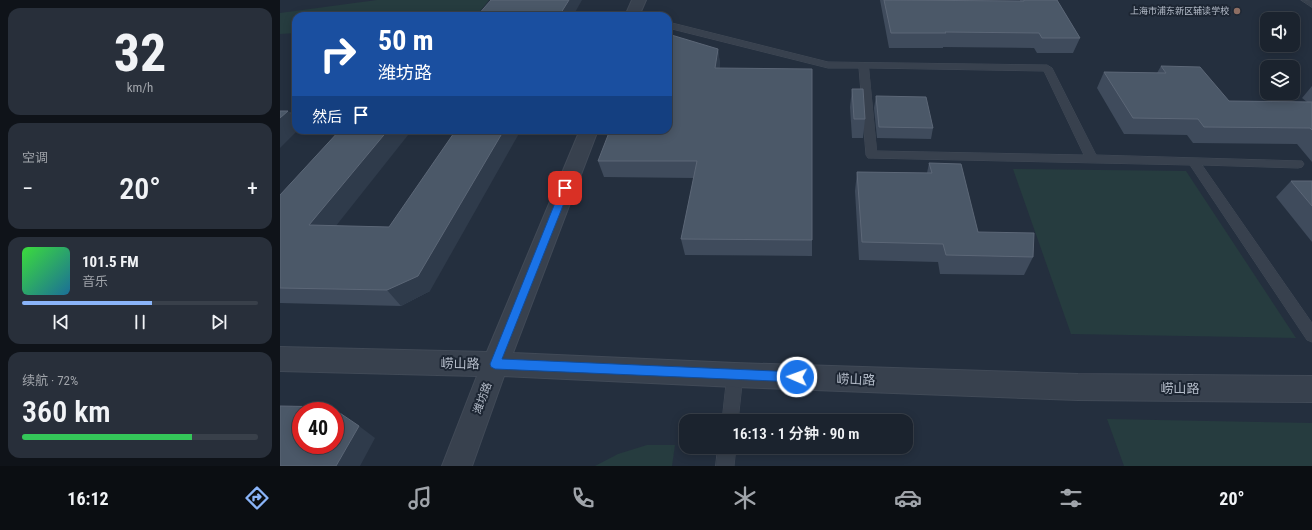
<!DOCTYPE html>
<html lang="zh">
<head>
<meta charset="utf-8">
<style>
	:root { --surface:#1b232e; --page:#282f3a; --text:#f1f3f6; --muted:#a0a4aa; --line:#39404a; --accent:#8ab4f8 }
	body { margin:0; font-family:"Roboto Condensed","Noto Sans SC",sans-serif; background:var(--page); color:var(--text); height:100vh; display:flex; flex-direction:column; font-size:15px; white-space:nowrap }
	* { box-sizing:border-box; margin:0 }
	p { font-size:13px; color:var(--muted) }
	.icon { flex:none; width:22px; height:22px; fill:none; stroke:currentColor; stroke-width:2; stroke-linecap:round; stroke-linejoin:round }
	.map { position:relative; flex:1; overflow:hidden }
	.panel { display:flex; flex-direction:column; gap:8px; padding:8px; background:#0f1319; width:280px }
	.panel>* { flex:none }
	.banner { position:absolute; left:12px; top:12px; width:380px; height:122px; border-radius:12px; box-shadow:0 2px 10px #0003,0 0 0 1px var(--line); background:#1a4fa0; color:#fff; overflow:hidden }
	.buttons { position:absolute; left:980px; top:12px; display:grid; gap:8px }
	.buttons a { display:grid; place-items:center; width:40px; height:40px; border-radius:8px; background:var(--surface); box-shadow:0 2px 10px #0003,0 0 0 1px var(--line); font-size:20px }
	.speed { position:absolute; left:12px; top:402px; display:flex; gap:8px; font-size:20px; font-weight:700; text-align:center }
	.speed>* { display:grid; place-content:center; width:52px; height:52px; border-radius:50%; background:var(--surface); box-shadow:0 2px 10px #0003,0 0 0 1px var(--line); line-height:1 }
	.speed .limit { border:6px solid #d22; background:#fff; color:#111 }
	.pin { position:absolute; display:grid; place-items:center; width:34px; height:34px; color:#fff; margin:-17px; border-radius:8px; box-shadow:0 2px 6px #0006 }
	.me { position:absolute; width:44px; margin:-22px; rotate:272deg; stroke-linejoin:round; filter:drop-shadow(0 0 3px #0008) }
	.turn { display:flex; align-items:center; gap:14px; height:84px; padding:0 20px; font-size:18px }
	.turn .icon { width:52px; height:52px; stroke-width:2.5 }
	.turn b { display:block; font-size:28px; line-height:34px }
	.then { display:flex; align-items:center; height:38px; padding:0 20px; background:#0003; gap:8px; font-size:15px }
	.big { font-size:30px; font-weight:600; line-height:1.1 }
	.panel .tile { flex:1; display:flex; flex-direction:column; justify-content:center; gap:6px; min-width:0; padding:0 14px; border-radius:12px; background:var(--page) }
	.panel .dial { align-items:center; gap:0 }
	.dial b { font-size:52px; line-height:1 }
	.song { display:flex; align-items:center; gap:12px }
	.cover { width:48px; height:48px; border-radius:6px; background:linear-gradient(135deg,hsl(120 70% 55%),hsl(200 70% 35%)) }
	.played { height:4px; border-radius:2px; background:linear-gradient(90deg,var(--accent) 55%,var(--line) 55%) }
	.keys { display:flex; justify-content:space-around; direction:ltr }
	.heat { display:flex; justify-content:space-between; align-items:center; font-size:22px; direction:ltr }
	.charge { height:6px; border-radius:3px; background:linear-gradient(90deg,#34c759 72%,var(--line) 0) }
	.trip { position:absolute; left:399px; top:414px; width:234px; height:40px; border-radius:12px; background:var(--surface); box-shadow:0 2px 10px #0003,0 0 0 1px var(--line); font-weight:600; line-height:40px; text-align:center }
	.tabs { display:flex; height:64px; justify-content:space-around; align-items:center; background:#0b0e12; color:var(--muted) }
	.tabs .icon { width:28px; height:28px }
	.tabs .active { color:var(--accent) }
	.tabs b { font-size:18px; color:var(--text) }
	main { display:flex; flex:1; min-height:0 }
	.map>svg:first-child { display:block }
	.green { fill:#263c3f }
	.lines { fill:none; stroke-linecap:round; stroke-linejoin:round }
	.service-casing { stroke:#414a57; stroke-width:1 }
	.tertiary-casing { stroke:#414a57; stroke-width:2 }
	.service { fill:#38414e; fill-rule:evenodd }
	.tertiary { fill:#38414e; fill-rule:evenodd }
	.wall { fill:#3f4b5c }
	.shaded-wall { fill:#2f3b4b }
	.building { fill:#4b5868; stroke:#5c6777; fill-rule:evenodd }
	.route { fill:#1a73e8; stroke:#114b97 }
	.education-dot { fill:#8d6e63; stroke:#1d2633; stroke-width:1.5 }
	.labels { text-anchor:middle; stroke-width:4; stroke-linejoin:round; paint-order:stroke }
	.far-poi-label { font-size:9px; fill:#b4bcc9; stroke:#1d2633; text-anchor:end }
	.street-label { font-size:11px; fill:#b4bcc9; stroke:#1d2633 }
	.near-street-label { font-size:13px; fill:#b4bcc9; stroke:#1d2633 }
</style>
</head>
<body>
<main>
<section class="panel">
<div class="tile dial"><b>32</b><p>km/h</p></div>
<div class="tile"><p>空调</p>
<div class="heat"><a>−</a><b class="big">20°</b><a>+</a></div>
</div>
<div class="tile">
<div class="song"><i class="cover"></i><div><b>101.5 FM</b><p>音乐</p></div></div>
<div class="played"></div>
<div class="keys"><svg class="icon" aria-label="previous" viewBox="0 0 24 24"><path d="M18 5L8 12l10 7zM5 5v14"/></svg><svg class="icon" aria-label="pause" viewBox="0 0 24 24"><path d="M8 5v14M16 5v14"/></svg><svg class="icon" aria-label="next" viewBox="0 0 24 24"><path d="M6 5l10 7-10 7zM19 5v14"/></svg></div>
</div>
<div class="tile"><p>续航 · 72%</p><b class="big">360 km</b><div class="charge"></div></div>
</section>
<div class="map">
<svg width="1032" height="466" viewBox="0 0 1032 466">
	<rect width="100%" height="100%" fill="#242f3e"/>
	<g class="green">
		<polygon points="97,0 209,0 196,16 16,16 16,33 0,34 0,13"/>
		<polygon points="733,169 906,171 1016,338 791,334"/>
		<polygon points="827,419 1032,423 1032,466 844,466"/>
		<polygon points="367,445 395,445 392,466 315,466 338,454"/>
	</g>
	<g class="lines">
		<g class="service-casing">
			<g id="service">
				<polygon points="1021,0 1032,1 1032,7"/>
				<path d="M388 22 548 62 767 65 772 68 816 155 1022 161 1024 164 1022 167 1018 168 922 165 1032 323V342L1027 340 910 165 588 158 586 155 579 68H548L388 28ZM589 68 764 71 804 155 597 151Z"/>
				<rect x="0" y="113" width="16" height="6"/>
				<polygon points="455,368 461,370 463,375 458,421 442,421 447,375 449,370"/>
				<polygon points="438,447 456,447 454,466 436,466"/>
			</g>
		</g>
		<g class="tertiary-casing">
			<g id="tertiary">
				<polygon points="352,0 366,0 359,16 345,16"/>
				<polygon points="300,130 318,130 233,353 455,363 798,374 1032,376 1032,402 798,400 455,387 224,376 192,466 162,466 197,376 0,371 0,347 207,352"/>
			</g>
		</g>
		<use href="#service" class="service"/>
		<use href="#tertiary" class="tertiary"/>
	</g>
	<g class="wall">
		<polygon points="600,0 740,1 740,0 777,0 800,38 793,53 757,53 754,48 663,47 663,48 609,48"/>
		<polygon points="438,49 440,65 439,68 532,240 532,256 405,255 401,239 414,178 324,177 318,161"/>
		<polygon points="881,66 949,101 1027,102 1022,98 1032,86 1032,162 1017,144 913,143 907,135 844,134 817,88 824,72 877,73"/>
		<polygon points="572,89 585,119 583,138 572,138 570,107"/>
		<polygon points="596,96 653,128 651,139 597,138 594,108"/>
		<polygon points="649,163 698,232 753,257 744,275 660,274 658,262 579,260 575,191 577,172 647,173"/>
		<polygon points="1011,181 1032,181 1032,242 996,197"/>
		<polygon points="0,195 57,226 109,227 150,291 121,306 0,303"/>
	</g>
	<g class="shaded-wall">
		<polygon points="289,0 302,0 293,16 279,16"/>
		<polygon points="438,49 440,65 437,84 435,68"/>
		<polygon points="8,111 16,121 16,130 18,130 0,148 0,118"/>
		<polygon points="108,130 132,130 44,241 29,225"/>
		<polygon points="224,130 241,130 150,291 121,306 107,290"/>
		<polygon points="79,426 95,438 80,466 56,466"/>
	</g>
	<g class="building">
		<polygon points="211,0 289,0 279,16 287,16 197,16"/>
		<polygon points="604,0 744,1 744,0 777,0 800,38 762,38 759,33 665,32 666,33 611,33"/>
		<polygon points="388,34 438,49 435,68 532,69 532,240 401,239 417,161 318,161 330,130 388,130"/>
		<polygon points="881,66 920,67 949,101 1032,102 1032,130 1030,128 924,127 918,119 853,118 824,72 886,73"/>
		<polygon points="572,89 583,89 585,119 574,119"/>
		<polygon points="596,96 646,97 653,128 599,127"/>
		<polygon points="0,111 8,111 0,118"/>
		<polygon points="60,130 108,130 29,225 109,227 176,130 224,130 138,276 107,290 0,288 0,195"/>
		<polygon points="649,163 681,164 698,232 754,233 753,257 666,255 663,244 582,242 577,172 652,173"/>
		<polygon points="1011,181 1032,181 1032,206"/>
		<path d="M0 406 51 407 79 426 56 466H0ZM21 411H55V445H21Z"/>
	</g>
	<polygon class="route" points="285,185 290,188 222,359 517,372 521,374 523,377 521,381 517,382 215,369 211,367 210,364 281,188"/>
	<circle class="education-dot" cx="957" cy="11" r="4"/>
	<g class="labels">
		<g class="far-poi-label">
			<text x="949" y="14">上海市浦东新区辅读学校</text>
		</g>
		<g class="street-label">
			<text transform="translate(202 398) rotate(-70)" y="4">潍坊路</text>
		</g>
		<g class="near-street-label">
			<text transform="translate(180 363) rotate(1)" y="5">崂山路</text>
			<text transform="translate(576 379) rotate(2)" y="5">崂山路</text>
			<text x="900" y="393">崂山路</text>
		</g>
	</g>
</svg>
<div class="buttons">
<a><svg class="icon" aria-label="sound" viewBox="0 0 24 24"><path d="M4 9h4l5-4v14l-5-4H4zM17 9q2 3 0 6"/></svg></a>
<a><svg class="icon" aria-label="layers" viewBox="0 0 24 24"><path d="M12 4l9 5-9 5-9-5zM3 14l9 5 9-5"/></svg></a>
</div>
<div class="speed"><div class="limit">40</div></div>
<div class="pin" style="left:285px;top:188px;background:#d93025"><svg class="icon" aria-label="arrive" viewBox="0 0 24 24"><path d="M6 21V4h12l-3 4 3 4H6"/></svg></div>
<svg class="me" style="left:517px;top:377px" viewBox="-20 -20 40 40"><circle r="17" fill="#1a73e8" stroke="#fff" stroke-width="3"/><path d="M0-11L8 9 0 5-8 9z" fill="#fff"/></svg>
<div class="trip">16:13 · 1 分钟 · 90 m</div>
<div class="banner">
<div class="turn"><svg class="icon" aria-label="right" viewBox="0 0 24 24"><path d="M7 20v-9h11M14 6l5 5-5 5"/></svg><div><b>50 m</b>潍坊路</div></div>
<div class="then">然后<svg class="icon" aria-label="arrive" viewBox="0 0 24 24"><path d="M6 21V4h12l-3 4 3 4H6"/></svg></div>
</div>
</div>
</main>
<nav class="tabs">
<b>16:12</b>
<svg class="icon active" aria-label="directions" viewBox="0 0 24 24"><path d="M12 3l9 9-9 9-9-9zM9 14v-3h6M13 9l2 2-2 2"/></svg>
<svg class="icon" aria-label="music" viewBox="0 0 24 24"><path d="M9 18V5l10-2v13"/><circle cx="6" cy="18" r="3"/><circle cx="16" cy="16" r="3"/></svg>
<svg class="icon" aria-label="phone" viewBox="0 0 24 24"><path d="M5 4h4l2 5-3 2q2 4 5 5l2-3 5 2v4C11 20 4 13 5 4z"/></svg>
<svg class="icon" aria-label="climate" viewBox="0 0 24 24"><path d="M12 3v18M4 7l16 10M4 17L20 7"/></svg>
<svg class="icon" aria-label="car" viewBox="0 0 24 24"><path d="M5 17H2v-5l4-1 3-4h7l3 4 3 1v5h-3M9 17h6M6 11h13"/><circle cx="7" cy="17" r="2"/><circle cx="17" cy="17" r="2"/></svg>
<svg class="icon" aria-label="filters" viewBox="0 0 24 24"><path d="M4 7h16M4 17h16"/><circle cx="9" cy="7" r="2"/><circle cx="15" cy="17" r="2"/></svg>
<b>20°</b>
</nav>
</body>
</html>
